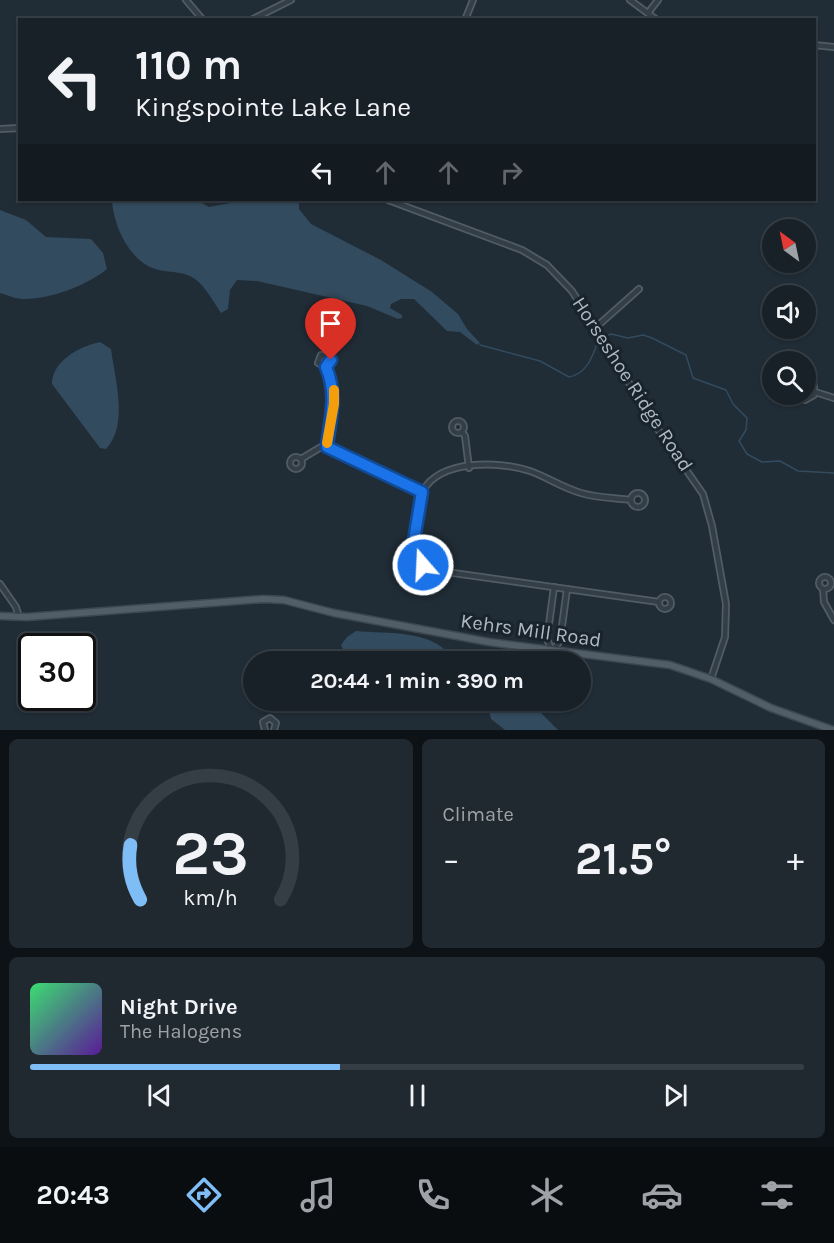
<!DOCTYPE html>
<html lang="en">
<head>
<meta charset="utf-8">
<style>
	:root { --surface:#182128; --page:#212930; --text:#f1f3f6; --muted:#9fa3a8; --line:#363e45; --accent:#7fbdf6 }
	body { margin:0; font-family:Karla,sans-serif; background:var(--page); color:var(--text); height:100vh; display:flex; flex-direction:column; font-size:22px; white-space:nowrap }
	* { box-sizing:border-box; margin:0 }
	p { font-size:20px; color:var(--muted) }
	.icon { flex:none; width:33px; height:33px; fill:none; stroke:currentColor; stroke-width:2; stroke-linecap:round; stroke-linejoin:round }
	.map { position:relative; height:730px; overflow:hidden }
	.panel { display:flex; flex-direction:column; gap:9px; padding:9px; background:#0d1216; flex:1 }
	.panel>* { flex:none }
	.top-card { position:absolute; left:18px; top:18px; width:798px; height:183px; border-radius:0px; box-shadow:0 2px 4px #0004,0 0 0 2px var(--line); background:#182128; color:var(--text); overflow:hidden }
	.needle { width:39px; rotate:327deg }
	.tools { position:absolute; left:762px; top:219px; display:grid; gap:12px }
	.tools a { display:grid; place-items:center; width:54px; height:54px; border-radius:50%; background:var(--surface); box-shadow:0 2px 4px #0004,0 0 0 2px var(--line); font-size:30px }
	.speed { position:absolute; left:18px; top:633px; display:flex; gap:12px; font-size:30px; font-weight:700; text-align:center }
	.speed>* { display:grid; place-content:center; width:78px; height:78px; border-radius:50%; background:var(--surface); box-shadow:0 2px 4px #0004,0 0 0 2px var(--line); line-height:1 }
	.speed .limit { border:3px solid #111; border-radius:9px; background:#fff; color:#111 }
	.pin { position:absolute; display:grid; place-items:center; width:51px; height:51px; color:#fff; margin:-62px -26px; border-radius:50% 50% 50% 0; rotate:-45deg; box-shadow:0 0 6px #0007 }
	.pin .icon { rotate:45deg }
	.me { position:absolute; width:66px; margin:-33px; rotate:341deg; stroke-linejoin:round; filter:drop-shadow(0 0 4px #0008) }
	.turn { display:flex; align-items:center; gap:21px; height:126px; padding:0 18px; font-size:27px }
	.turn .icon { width:78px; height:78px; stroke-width:2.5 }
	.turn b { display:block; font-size:42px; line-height:51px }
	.lanes { display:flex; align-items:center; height:57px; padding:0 18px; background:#0003; justify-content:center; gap:30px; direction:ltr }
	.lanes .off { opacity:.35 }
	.big { font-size:45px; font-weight:700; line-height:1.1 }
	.panel .widget { flex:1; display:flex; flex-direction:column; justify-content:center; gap:9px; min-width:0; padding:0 21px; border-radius:9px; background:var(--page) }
	.panel .dial { align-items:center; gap:0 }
	.dial svg { height:156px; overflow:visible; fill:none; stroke:var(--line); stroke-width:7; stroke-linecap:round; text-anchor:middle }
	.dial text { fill:var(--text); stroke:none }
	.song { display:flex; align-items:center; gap:18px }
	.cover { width:72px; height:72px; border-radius:9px; background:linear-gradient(135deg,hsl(140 70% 55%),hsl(270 70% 35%)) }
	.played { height:6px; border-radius:3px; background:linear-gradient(90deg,var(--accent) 40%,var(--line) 40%) }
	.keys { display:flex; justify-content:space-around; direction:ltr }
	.heat { display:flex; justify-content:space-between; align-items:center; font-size:33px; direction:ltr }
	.panel .tiles { flex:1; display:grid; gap:9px; grid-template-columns:1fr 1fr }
	.widget:last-child { grid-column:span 2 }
	.trip { position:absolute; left:243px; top:651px; width:348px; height:60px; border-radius:30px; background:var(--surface); box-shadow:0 2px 4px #0004,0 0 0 2px var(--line); font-weight:700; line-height:60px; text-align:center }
	.tabs { display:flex; height:96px; justify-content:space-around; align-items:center; background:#0a0d10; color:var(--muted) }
	.tabs .icon { width:42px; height:42px }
	.tabs .selected { color:var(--accent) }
	.tabs b { font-size:27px; color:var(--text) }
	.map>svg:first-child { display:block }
	.water { fill:#334b5e }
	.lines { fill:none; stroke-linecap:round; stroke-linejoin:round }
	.stream { stroke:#334b5e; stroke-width:1.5 }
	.minor-casing { stroke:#515c65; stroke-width:8 }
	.major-casing { stroke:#3d4750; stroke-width:9 }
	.minor { stroke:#333e47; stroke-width:4.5 }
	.major { stroke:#515d67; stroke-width:6 }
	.route-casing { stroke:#114b97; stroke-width:15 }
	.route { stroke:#1a73e8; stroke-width:10 }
	.slow { stroke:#f59e0b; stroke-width:10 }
	.labels { text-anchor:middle; stroke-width:6; stroke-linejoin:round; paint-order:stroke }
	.street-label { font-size:20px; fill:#adb9c4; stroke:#19232b }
</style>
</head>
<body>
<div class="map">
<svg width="834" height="730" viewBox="0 0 834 730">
	<rect width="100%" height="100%" fill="#202c36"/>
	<g class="water">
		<path d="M112 200H197L209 207 247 200H299V209L311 224 381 260 432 292 458 314 467 329 480 343 477 345 460 332 447 331 414 299H401L391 304 390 308 402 315V318L398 319 367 306 257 281 237 280 230 290 228 309 221 313C214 303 206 287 195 279 184 271 172 273 159 270 130 264 113 225 112 200Z"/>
		<path d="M0 210 26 220 46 237 91 239 103 253 107 269C86 286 51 299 23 299 16 299 7 295 0 293Z"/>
		<path d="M100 342 111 349C115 379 129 425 106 449L100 448 52 384C52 361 80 346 100 342Z"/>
		<path d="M356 631C387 634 438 629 453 661H359L346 656 341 645 347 637Z"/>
		<polygon points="492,701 529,701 558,730 505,730 491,719 488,705"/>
	</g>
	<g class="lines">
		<g class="stream">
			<polyline points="603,338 611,334 628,338 643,335 652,338 686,355 693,378 726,390 733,404 747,418 746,430 739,441 747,454 762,462 780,461 798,471 834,473"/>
			<path d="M480 345 540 361 569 377C586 374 592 358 597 344"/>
		</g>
		<g class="minor-casing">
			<g id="minor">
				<polyline points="186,0 203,20"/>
				<polyline points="630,0 657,20"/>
				<polyline points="648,13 658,0"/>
				<polyline points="251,20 291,0"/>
				<polyline points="465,20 473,0"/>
				<polyline points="814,45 834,47"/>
				<polyline points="0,129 20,128"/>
				<polyline points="388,200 522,250 547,265 572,291 659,431 703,494 712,526 726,604 725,637 711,679"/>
				<polyline points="594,329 639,289"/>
				<polyline points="326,367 330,358 321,355 318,363 326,367 334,397 327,447"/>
				<polyline points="815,392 834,398"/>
				<polyline points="798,394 805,400 814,395 814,386 806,382"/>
				<circle cx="458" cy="427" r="6"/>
				<polyline points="462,432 465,436 469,468"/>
				<circle cx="296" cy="463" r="6"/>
				<polyline points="301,459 321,447 335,450 422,492"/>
				<circle cx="638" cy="500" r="7"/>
				<path d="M631 500C615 498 597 498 581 493 563 488 547 477 530 471 500 461 440 459 423 491 417 503 416 519 414 532 411 549 416 561 432 570L659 602"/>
				<circle cx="825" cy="583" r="6"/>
				<polyline points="0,584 16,607 19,617"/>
				<polyline points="823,589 824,602 834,620"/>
				<circle cx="665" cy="603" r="6"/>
				<polyline points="552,651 547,639 554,587"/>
				<polyline points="552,651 560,641 567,589"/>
				<polyline points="265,730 263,722 270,718 276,723 274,730"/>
			</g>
		</g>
		<g class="major-casing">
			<polyline id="major" points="0,616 27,617 263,599 284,600 334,613 489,642 670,665 711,679 771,708 833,730"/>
		</g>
		<use href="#minor" class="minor"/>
		<use href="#major" class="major"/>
	</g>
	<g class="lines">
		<g class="route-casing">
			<path id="route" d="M331 360 326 367C338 396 330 418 327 447L422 492 413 546 423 565"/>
		</g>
		<use href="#route" class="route"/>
		<polyline class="slow" points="327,443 334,404 334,390"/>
	</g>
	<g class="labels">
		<g class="street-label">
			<text transform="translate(633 384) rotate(57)" y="7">Horseshoe Ridge Road</text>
			<text transform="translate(531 630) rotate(8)" y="7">Kehrs Mill Road</text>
		</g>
	</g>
</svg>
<div class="tools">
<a><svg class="needle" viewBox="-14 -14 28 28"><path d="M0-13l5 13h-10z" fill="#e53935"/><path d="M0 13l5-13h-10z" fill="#9fa3a8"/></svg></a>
<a><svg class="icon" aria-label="sound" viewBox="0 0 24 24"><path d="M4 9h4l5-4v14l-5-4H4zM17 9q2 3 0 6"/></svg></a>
<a><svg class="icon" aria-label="search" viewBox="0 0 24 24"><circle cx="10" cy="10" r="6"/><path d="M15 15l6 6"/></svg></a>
</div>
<div class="speed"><div class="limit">30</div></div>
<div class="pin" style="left:331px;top:360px;background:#d93025"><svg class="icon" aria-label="arrive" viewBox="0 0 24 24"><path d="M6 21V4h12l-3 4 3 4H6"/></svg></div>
<svg class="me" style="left:423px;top:565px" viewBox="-20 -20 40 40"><circle r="17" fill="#1a73e8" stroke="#fff" stroke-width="3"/><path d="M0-11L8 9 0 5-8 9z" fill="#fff"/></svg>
<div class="trip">20:44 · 1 min · 390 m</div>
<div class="top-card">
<div class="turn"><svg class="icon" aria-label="left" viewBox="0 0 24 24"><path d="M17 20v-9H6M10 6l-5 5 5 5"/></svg><div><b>110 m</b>Kingspointe Lake Lane</div></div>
<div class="lanes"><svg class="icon" aria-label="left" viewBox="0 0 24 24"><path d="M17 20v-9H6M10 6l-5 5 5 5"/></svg><svg class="icon off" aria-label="ahead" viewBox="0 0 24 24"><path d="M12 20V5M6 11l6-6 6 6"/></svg><svg class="icon off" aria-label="ahead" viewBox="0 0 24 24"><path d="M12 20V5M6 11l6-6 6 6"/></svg><svg class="icon off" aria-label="right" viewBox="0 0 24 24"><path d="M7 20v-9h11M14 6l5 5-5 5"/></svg></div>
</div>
</div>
<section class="panel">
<div class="tiles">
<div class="widget dial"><svg viewBox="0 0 100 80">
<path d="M14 69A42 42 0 1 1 86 69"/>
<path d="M14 69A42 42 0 0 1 9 41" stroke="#7fbdf6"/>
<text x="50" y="56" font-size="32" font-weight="700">23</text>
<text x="50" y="72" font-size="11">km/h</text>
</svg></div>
<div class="widget"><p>Climate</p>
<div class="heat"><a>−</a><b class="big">21.5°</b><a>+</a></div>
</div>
<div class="widget">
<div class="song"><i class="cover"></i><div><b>Night Drive</b><p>The Halogens</p></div></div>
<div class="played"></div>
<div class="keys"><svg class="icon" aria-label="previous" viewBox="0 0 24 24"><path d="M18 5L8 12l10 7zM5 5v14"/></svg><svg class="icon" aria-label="pause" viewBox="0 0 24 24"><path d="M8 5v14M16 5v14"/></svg><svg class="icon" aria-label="next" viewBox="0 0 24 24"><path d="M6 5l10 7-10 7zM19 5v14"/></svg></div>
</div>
</div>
</section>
<nav class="tabs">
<b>20:43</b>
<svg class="icon selected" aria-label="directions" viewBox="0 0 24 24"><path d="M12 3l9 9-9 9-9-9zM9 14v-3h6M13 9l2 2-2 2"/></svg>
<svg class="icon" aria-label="music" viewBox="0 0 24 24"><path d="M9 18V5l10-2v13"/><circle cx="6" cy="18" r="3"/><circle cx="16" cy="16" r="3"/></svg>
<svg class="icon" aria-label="phone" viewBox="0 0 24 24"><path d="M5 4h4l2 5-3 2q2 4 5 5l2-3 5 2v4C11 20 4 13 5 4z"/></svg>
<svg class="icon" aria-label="climate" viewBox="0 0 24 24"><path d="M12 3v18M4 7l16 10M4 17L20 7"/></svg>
<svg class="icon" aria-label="car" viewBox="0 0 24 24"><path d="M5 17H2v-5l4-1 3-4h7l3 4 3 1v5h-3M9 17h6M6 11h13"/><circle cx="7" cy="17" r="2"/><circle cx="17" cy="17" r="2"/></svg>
<svg class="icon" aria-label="filters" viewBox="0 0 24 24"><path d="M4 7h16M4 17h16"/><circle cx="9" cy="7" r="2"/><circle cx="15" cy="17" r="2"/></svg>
</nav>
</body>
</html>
